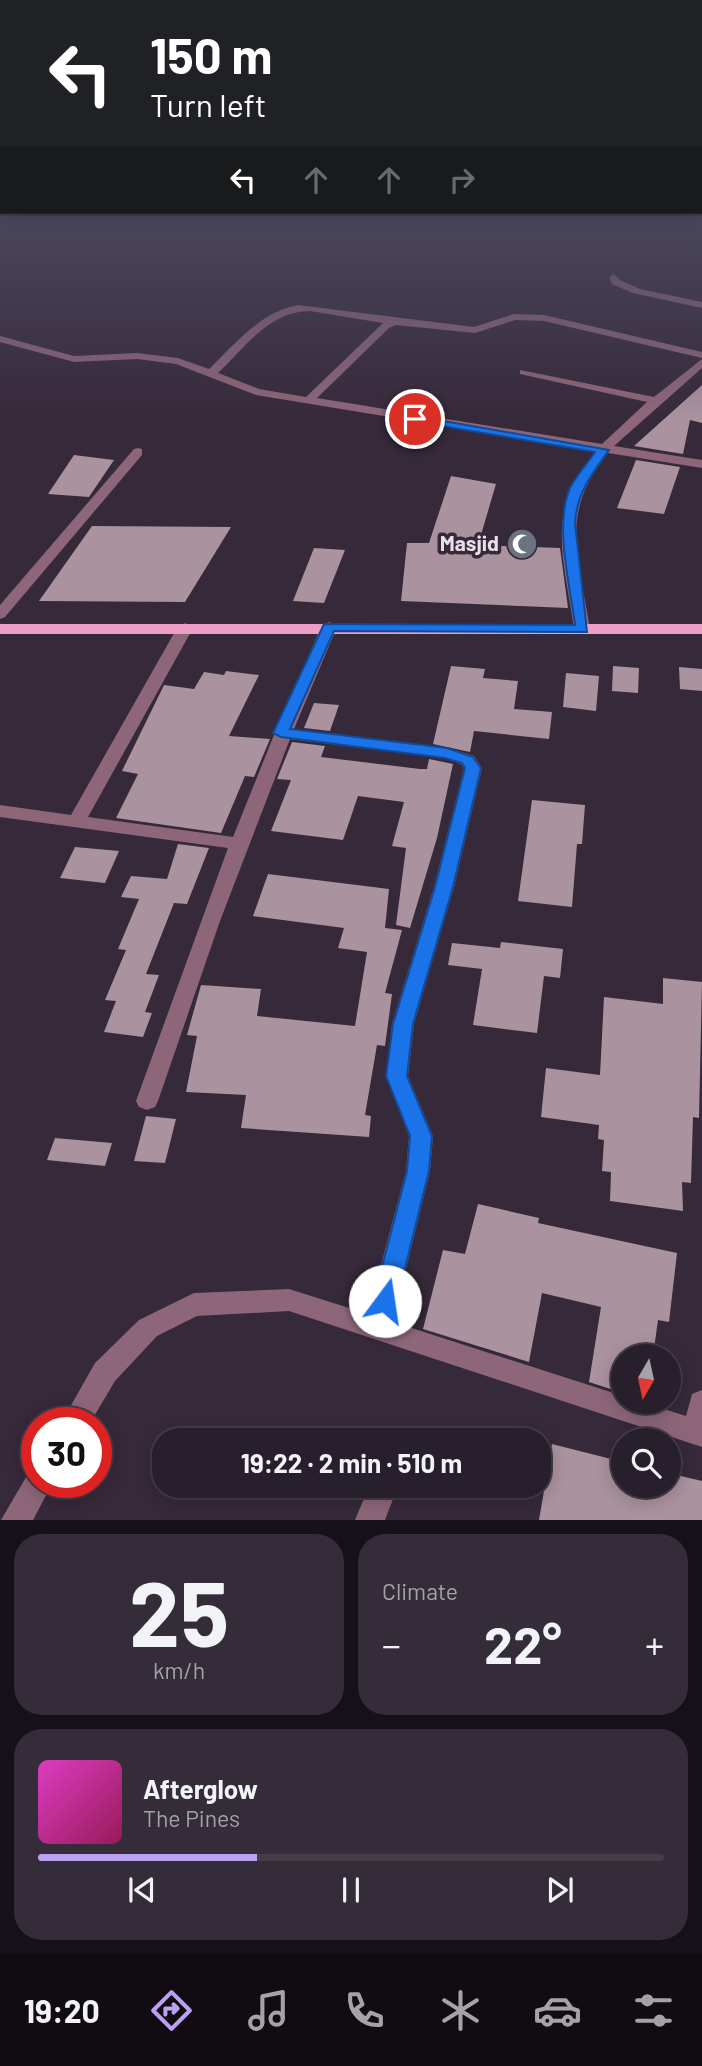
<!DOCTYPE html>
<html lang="en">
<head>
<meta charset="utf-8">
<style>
	:root { --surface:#281f2c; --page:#342c38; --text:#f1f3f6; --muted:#a5a2a9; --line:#443d48; --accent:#bca0f2 }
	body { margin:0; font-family:Barlow,sans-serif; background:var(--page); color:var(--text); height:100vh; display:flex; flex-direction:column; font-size:26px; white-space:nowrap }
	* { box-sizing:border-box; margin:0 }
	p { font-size:23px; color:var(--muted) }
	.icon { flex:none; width:38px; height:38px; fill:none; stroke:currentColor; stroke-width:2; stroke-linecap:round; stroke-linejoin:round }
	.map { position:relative; height:1520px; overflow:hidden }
	.details { display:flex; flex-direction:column; gap:14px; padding:14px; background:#161118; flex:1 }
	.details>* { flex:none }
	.banner { position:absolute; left:0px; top:0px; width:704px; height:214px; box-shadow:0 4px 18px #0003,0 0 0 2px var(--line); background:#202124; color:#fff; overflow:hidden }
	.needle { width:46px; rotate:189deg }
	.tools { position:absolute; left:611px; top:1344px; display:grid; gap:14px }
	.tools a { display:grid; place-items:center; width:70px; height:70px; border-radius:50%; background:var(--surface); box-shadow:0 4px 18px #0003,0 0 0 2px var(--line); font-size:35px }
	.speed { position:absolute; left:21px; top:1407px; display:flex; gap:14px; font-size:35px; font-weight:700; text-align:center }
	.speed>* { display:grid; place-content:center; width:91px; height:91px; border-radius:50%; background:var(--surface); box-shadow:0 4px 18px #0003,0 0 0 2px var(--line); line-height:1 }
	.speed .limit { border:10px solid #d22; background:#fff; color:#111 }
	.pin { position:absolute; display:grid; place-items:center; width:60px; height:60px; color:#fff; margin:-30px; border:4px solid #fff; border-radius:50%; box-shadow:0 2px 7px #0007 }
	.me { position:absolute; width:77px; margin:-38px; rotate:14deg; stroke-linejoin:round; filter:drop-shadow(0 0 5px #0008) }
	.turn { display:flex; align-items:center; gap:24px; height:147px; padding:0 35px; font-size:32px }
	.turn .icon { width:91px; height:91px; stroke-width:2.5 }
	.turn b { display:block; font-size:49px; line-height:60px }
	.lanes { display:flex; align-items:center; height:66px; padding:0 35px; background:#0003; justify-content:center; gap:35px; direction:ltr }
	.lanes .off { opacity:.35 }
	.big { font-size:52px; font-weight:700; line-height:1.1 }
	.details .card { flex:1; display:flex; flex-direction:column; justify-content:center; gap:10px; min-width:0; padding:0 24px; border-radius:28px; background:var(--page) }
	.details .dial { align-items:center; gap:0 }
	.dial b { font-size:91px; line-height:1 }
	.song { display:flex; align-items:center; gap:21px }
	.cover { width:84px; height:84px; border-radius:10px; background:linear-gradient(135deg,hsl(310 70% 55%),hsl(330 70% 35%)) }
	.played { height:7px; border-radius:4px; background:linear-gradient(90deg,var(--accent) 35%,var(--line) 35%) }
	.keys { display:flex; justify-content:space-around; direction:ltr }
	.heat { display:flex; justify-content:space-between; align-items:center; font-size:38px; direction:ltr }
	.details .tiles { flex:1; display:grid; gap:14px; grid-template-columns:1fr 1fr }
	.card:last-child { grid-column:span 2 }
	.trip { position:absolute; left:152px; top:1428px; width:399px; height:70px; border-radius:28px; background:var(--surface); box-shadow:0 4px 18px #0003,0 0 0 2px var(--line); font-weight:700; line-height:70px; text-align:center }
	.tab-bar { display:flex; height:112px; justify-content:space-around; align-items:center; background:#100c12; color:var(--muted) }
	.tab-bar .icon { width:49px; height:49px }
	.tab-bar .current { color:var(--accent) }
	.tab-bar b { font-size:32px; color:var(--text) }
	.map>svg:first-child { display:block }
	.building { fill:#aa929f }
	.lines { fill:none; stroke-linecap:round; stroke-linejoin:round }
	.minor { fill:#8e667a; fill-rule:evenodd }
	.major { fill:#ed9cc6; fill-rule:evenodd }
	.route { fill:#1a73e8; stroke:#114b97; stroke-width:2 }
	.labels { text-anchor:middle; stroke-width:7; stroke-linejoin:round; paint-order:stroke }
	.poi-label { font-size:21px; font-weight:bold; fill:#e9e0eb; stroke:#36293a; text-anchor:end }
</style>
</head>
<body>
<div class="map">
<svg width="702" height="1520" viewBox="0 0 702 1520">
	<rect width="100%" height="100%" fill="#36293a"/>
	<g class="building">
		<polygon points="702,385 702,423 690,420 683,454 634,446"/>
		<polygon points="74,455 114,460 89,497 48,494"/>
		<polygon points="636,460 680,467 664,514 617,508"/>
		<polygon points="451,476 496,484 478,545 560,548 568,608 401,601 407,543 429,543"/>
		<polygon points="92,526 231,527 185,602 39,601"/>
		<polygon points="314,548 345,550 324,603 293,601"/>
		<polygon points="451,666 485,669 483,678 518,681 514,709 552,712 549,739 474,731 470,752 433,744"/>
		<polygon points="613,666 639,668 638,693 612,691"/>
		<polygon points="679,667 702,669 702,691 680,689"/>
		<polygon points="226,671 259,675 229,736 270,739 254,777 245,776 221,833 116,818 138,774 122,771 164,685 194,689 204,672 224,675"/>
		<polygon points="566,673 599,676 596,711 563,707"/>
		<polygon points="314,703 339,705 330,731 304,728"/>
		<polygon points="292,742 325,746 321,757 420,769 427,769 429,759 453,764 437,838 410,928 396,925 406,848 392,846 404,802 358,796 343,840 271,831 291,780 277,779"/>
		<polygon points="532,800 585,805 582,844 577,844 572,907 518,901"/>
		<polygon points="178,844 209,848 187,904 174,903 146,974 159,975 145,1012 152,1013 143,1037 104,1032 116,1001 105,1000 126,950 118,949 139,899 121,897 131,876 167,879"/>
		<polygon points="75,847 119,851 105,883 60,878"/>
		<polygon points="268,874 389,889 385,928 402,930 385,993 392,994 385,1046 377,1045 365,1115 371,1116 369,1137 241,1128 246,1095 186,1092 197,1036 187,1035 201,985 261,989 257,1016 355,1026 367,952 338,948 344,928 253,916"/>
		<polygon points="501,942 563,949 560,978 544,976 537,1033 473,1025 482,969 448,965 452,943 500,948"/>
		<polygon points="663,978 702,982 699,1118 693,1117 691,1183 682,1182 683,1211 610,1201 611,1172 602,1171 604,1140 598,1139 599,1125 541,1117 546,1068 600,1075 604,997 663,1004"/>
		<polygon points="146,1116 176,1119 165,1163 134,1161"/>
		<polygon points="55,1138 112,1143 105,1166 47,1160"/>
		<polygon points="478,1204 539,1218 538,1223 677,1253 669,1322 658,1320 653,1356 623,1356 623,1393 589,1382 601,1307 542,1293 529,1362 423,1329 443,1250 465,1254"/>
		<polygon points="552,1444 623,1462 623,1486 668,1486 668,1473 702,1481 702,1520 539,1520"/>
	</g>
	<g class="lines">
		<g class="minor">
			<polygon points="614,274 620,280 640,289 702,302 702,308 633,293 612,284 609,277"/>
			<path d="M298 305 474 327 514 314 544 315 702 352V358L544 321 515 320 475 333 396 325 389 328 317 398 602 444 647 402 520 374V370L654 397 702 359V368L614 446 702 460V468L608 453C558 514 579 558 590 629L587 632 582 634 574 629C564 556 544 513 596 451L256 395 176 364 137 359 74 362 0 342V336L74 356 137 353 178 358 209 369C235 344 260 312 298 305ZM310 311 383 323 306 397 259 389 218 373C245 347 270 311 310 311Z"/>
			<polygon points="138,448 142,449 142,455 5,617 0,619 0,605 134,449"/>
			<polygon points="329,622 337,627 294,729 447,748 474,756 482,768 454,887 414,1024 408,1076 433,1136 430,1171 393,1322 623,1396 623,1402 642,1402 686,1416 692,1394 702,1390 702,1447 289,1311 197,1316 157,1336 115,1381 90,1423 61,1423 95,1363 139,1320 194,1293 289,1289 368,1314 406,1171 409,1136 386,1076 392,1024 434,887 464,768 461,764 445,758 290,739 220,921 158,1101 155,1107 147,1110 139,1107 136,1101 228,848 0,817 0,805 71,815 177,628 185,623 193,628 88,817 233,837 274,735 272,733 277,729 321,627"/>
			<polygon points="37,1469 37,1482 53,1482 33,1520 1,1520 29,1472"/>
			<polygon points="375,1486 388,1489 393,1499 385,1520 355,1520 368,1489"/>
		</g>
		<rect class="major" x="0" y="624" width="702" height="10"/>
	</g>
	<linearGradient id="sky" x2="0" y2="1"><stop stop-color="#1e1720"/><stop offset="0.49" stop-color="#4c4960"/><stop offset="1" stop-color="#4c4960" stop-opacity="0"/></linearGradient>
	<rect width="702" height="418" fill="url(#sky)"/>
	<path class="route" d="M415 416 609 450C591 475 577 493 575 523L587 632 334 631 290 729 447 748 473 757 481 768 453 887 413 1024 407 1076 432 1136 429 1171 397 1301 393 1309 385 1312 376 1309 373 1301 407 1171 410 1136 386 1076 393 1024 435 887 465 768 462 763 445 758 281 737 273 733 324 624 575 625C570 585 554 525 570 488 576 476 587 464 595 452L412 421V417Z"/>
	<defs>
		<g id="mosque-disc" transform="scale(1.575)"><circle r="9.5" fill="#6b7280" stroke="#36293a"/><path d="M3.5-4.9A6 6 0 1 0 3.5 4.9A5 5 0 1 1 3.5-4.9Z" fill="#fff"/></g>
	</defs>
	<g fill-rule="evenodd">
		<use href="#mosque-disc" x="522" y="544"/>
	</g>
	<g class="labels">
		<g class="poi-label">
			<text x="499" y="551">Masjid</text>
		</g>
	</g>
</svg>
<div class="tools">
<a><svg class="needle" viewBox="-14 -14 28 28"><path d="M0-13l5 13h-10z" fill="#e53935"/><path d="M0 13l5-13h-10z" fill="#a5a2a9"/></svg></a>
<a><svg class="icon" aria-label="search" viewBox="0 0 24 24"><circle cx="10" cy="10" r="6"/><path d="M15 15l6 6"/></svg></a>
</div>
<div class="speed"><div class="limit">30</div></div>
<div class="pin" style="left:415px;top:419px;background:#d93025"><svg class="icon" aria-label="arrive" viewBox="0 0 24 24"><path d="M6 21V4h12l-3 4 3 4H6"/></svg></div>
<svg class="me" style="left:385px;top:1301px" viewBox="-20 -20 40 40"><circle r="19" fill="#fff"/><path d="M0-13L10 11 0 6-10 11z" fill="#1a73e8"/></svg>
<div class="trip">19:22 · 2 min · 510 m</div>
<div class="banner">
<div class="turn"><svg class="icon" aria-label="left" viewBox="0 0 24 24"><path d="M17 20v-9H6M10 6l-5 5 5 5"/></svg><div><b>150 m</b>Turn left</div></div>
<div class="lanes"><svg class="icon" aria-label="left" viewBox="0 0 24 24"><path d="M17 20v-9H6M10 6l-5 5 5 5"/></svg><svg class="icon off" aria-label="ahead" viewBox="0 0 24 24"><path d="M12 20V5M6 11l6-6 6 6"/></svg><svg class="icon off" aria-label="ahead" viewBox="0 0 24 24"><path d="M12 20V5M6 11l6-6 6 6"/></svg><svg class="icon off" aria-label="right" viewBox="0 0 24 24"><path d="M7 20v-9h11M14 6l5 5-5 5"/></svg></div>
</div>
</div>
<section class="details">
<div class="tiles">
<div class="card dial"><b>25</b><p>km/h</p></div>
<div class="card"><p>Climate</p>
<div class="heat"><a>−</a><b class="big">22°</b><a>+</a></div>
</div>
<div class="card">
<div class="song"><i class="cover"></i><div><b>Afterglow</b><p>The Pines</p></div></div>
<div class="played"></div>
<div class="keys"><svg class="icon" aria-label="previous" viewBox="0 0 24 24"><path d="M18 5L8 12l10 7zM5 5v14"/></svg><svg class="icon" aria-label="pause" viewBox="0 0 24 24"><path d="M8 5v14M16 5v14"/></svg><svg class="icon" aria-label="next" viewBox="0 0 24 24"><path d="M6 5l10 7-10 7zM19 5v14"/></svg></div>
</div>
</div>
</section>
<nav class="tab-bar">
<b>19:20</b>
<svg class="icon current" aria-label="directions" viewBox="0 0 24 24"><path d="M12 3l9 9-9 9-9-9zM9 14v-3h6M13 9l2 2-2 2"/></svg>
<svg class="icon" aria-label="music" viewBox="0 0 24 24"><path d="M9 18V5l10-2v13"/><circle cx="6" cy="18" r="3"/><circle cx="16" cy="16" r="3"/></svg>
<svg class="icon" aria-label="phone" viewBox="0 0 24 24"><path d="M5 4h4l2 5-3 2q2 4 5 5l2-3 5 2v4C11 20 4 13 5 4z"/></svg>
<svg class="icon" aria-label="climate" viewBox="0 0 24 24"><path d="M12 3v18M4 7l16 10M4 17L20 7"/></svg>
<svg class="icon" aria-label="car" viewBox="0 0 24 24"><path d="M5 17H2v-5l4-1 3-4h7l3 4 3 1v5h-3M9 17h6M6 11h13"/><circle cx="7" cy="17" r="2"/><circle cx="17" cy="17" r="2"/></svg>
<svg class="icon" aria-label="filters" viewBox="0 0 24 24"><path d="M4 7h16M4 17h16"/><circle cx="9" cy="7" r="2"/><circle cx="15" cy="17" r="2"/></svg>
</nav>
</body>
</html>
